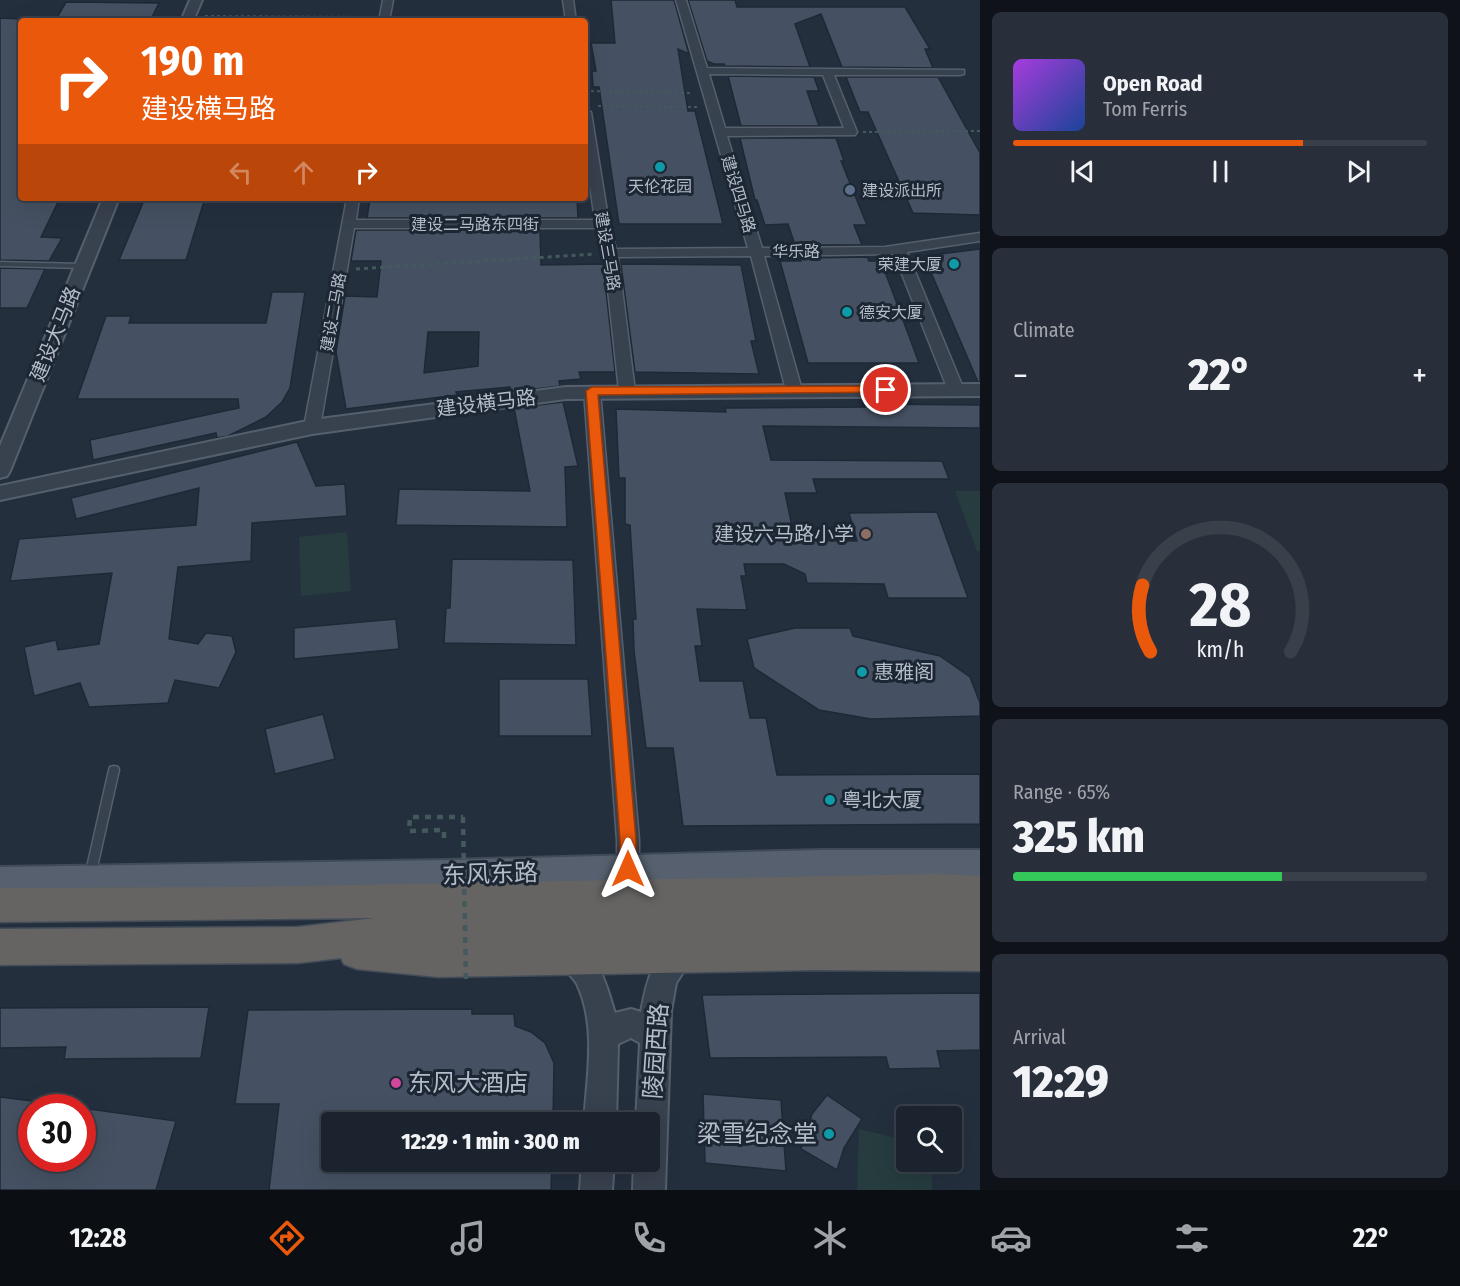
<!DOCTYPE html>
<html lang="en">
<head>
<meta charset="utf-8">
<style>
	:root { --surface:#1b232e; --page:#282f3a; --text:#f1f3f6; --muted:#a0a4aa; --line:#39404a; --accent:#ea580c }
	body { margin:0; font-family:"Fira Sans Condensed","Noto Sans SC",sans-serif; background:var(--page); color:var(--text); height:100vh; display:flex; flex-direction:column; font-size:22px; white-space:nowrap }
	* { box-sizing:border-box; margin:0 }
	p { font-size:20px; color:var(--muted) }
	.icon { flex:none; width:33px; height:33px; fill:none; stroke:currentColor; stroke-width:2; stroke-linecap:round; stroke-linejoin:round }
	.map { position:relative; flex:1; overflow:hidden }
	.sheet { display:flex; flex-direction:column; gap:12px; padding:12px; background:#0f1319; width:480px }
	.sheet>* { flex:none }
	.top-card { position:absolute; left:18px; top:18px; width:570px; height:183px; border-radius:6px; box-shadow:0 6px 24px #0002,0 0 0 2px var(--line); background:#ea580c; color:#fff; overflow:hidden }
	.buttons { position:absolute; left:896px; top:1106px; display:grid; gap:12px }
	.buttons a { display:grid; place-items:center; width:66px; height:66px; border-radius:6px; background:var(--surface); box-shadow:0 6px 24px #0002,0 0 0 2px var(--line); font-size:30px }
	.speed { position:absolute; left:18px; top:1094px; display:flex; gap:12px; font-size:30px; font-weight:700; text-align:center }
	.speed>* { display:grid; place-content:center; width:78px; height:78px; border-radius:50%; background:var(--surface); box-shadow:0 6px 24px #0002,0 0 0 2px var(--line); line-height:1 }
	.speed .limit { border:9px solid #d22; background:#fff; color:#111 }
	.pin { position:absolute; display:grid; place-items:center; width:51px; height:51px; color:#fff; margin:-26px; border:3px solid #fff; border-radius:50%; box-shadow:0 2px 6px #0007 }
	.me { position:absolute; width:66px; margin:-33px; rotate:0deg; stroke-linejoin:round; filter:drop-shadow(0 0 4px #0008) }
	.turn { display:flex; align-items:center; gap:21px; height:126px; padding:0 24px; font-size:27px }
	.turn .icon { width:78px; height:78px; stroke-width:2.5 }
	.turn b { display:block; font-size:42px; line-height:51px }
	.lanes { display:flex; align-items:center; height:57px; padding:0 24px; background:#0003; justify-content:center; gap:30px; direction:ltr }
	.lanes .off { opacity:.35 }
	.big { font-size:45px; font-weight:800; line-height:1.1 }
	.sheet .widget { flex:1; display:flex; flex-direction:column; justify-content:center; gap:9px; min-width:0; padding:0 21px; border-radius:9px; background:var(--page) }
	.sheet .dial { align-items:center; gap:0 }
	.dial svg { height:156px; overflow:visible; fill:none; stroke:var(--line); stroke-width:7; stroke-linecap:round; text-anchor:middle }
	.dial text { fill:var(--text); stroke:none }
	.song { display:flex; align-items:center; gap:18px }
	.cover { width:72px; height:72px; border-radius:9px; background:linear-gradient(135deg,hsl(280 70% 55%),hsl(220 70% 35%)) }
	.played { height:6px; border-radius:3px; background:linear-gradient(90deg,var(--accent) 70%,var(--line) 70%) }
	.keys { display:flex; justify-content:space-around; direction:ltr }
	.heat { display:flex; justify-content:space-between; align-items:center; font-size:33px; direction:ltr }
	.charge { height:9px; border-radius:4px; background:linear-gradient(90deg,#34c759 65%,var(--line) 0) }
	.trip { position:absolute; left:321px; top:1112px; width:339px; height:60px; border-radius:6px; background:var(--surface); box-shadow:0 6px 24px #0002,0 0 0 2px var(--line); font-weight:800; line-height:60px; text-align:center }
	.dock { display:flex; height:96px; justify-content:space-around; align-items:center; background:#0b0e12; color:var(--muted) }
	.dock .icon { width:42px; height:42px }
	.dock .on { color:var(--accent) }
	.dock b { font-size:27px; color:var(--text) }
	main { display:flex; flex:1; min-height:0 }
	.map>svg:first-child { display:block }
	.green { fill:#263c3f }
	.building { fill:#455162; stroke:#1f2835; stroke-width:1.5; fill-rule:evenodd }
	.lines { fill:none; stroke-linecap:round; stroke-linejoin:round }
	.service-casing { stroke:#565f6c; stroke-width:3 }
	.minor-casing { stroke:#565f6c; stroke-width:3 }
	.tertiary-casing { stroke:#565f6c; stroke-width:4 }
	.primary-casing { stroke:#414a57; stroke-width:4 }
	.trunk-casing { stroke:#434c59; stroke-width:3 }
	.path-far2 { stroke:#44595c; stroke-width:2; stroke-dasharray:3 3; stroke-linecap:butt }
	.path-far1 { stroke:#44595c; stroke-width:3; stroke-dasharray:4 4; stroke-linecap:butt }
	.path { stroke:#44595c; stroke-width:4.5; stroke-dasharray:6 6; stroke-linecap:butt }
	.service { fill:#38414e; fill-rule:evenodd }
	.minor { fill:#38414e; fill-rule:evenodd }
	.tertiary { fill:#38414e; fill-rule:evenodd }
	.primary { fill:#56606e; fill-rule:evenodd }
	.trunk { fill:#656462; fill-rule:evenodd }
	.path-bridge { stroke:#44595c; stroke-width:4.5; stroke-dasharray:6 6; stroke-linecap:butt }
	.route { fill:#ea580c; stroke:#983908; stroke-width:1.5 }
	.culture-dot { fill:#0f9aa8; stroke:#1d2633; stroke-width:2 }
	.service-dot { fill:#5c6f8a; stroke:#1d2633; stroke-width:2 }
	.education-dot { fill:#8d6e63; stroke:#1d2633; stroke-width:2 }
	.hotel-dot { fill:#d1479c; stroke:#1d2633; stroke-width:2 }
	.labels { text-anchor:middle; stroke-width:6; stroke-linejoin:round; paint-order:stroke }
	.far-poi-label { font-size:16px; fill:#b4bcc9; stroke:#1d2633; text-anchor:start }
	.far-street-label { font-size:16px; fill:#b4bcc9; stroke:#1d2633 }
	.street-label { font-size:20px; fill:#b4bcc9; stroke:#1d2633 }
	.poi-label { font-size:20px; fill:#b4bcc9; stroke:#1d2633; text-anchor:start }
	.near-street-label { font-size:24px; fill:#b4bcc9; stroke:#1d2633 }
	.near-poi-label { font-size:24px; fill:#b4bcc9; stroke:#1d2633; text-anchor:start }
</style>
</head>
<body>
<main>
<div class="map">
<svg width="980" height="1190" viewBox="0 0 980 1190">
	<rect width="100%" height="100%" fill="#242f3e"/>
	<g class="green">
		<polygon points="955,491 980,491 980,551 977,551"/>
		<polygon points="347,532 351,591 301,596 299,537"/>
		<polygon points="859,1129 906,1140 906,1161 932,1161 932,1190 857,1190"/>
	</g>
	<g class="building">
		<polygon points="611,0 674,0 689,54 678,49 688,111 695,111 723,224 619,224 599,87 593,87 592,71 596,71 591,43 615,43"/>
		<polygon points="688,0 735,0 737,7 905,7 930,49 925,49 933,68 842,67 821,14 795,24 810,67 725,66 724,64 714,64 707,61"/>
		<polygon points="66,2 159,3 150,21 55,21"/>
		<polygon points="0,18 21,19 21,198 60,198 41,237 62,238 49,261 0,260"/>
		<polygon points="728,76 814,77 819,91 807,91 819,126 741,126"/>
		<polygon points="846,77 938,77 980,153 980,215 913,213 868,112 860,112"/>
		<polygon points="740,138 836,138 844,161 841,161 867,225 854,225 862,245 795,245 788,224 765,225 757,200 755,200"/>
		<polygon points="145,198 205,198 186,260 119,260"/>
		<polygon points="577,198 578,218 367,218 370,199"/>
		<path d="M356 230H540L541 265 603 264 615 372H579L581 379 559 381 560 386 511 392 510 387 456 392 457 395 346 409 336 352 345 296 377 297 381 261H351ZM428 332H479L478 366 424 373Z"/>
		<polygon points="980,249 980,382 978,382 924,256"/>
		<polygon points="867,257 869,261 881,261 919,363 808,363 780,261 801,261 800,258"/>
		<polygon points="621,264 741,265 756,341 751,341 759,374 635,372"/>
		<polygon points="0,268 45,269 27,308 0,308"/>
		<polygon points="272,292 305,292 290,388 282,402 266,417 228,436 217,438 216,433 93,460 90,440 239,408 238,399 77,399 106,316 131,316 129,323 266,323"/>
		<polygon points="563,402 578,466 565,467 567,527 396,525 399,489 530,491 514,408"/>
		<polygon points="864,404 980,405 980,428 763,426 771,460 942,461 949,479 813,479 817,493 785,493 795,540 857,541 849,513 937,512 968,598 888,598 884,584 807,583 805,574 784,564 744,564 746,576 741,576 747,610 697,609 702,646 695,646 700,681 743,681 750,718 766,718 777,775 980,774 980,824 683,826 673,748 646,748 634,651 633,619 636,619 630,525 625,524 625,478 619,478 616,409 726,412 725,408 865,407"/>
		<polygon points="297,442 316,486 345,484 347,516 252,523 251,561 178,567 169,639 198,644 206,633 232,636 236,652 219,688 175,680 168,703 89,707 80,683 34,696 24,647 56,640 58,650 99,644 112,573 10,581 19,539 196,525 199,488 76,519 71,498"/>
		<polygon points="452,559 573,560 576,645 444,643 446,608 450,608"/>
		<polygon points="396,619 399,649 294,659 294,628"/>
		<polygon points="795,628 850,628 853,636 940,656 970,677 980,703 980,716 871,719 819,710 754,668 747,639"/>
		<polygon points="499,679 588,679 592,736 499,736"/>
		<polygon points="323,714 335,759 275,774 265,729"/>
		<polygon points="980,993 980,1050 937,1051 941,1068 889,1069 886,1057 710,1058 702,995"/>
		<polygon points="209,1007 201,1058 64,1059 66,1047 0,1048 0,1008"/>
		<polygon points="472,1009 472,1014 514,1014 515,1026 531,1032 545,1043 554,1063 553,1122 332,1122 332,1161 552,1161 551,1190 269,1190 279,1104 235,1104 248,1010"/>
		<polygon points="703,1094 781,1100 786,1171 705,1163"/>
		<polygon points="827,1095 862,1119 844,1148 837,1170 801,1149 812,1114"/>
		<polygon points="0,1097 32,1101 32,1158 82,1158 82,1108 176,1121 156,1190 0,1190"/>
	</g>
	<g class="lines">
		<g class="service-casing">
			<g id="service">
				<polygon points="0,262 83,264 86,266 83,268 0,266"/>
				<polygon points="114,766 118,767 119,770 95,876 94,880 90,881 86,880 85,876 109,770 110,767"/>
			</g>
		</g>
		<g class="minor-casing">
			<g id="minor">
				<polygon points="383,0 393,0 389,21 379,21"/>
				<polygon points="563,0 573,0 576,21 566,21"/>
				<path d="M676 0H686L707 68 964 70V74L960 75H834L857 132 855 135 727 136 762 248 885 247 980 233V241L907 252 964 390 961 393H951L948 390 894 254 764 256 802 390 794 395 786 390 751 256 618 257 635 391 627 396 619 391 604 253 597 228H354L320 427 318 431H306L304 427 347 198H359L356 220H595L585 152V109L591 112 609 224 616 249 748 248ZM709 74 823 75 844 128H725Z"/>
				<polygon points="592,386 600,391 639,840 639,869 636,876 628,879 620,876 617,869 617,840 584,391"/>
			</g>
		</g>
		<g class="tertiary-casing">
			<g id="tertiary">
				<polygon points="190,0 202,0 193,21 181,21"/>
				<polygon points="103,198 119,198 10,471 7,476 0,478 0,446"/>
				<polygon points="980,384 980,396 566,399 312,434 0,500 0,486 312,420 566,387"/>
				<path d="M681 940 691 944 695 954 676 983 671 1011 665 1190H633L634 1161H650V1122H636L640 1043 631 1038 618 1044 616 1122H584C587 1077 597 1026 577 984 571 973 559 968 554 956L558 946 568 942C601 955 605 982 615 1013L631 1009 641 1012C646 985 652 952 681 940Z"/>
				<polygon points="582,1161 614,1161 612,1190 580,1190"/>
			</g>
		</g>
		<g class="primary-casing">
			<polygon id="primary" points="821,850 980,850 980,882 821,880 448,892 0,899 0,867 448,860"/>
		</g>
		<g class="trunk-casing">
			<polygon id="trunk" points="935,874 980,876 980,971 812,970 438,977 357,969 344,964 341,958 298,963 0,965 0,929 298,927 375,918 0,922 0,888 236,887"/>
		</g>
		<g class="path-far2">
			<polyline points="205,16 372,17"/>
			<polyline points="585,91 692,93"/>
			<polyline points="598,106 698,107"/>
			<polyline points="863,132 980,131"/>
		</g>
		<polyline class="path-far1" points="356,269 594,254"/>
		<polyline class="path" points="444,838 444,830 409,831 410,817 463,817"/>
		<use href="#service" class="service"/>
		<use href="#minor" class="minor"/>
		<use href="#tertiary" class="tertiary"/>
		<use href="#primary" class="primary"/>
		<use href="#trunk" class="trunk"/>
		<polyline class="path-bridge" points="463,817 466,985"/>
	</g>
	<polygon class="route" points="886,386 891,387 891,392 598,395 636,840 636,869 634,875 628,877 622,875 620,869 620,840 586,391 592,387"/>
	<g class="culture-dot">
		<circle cx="660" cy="167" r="6"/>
		<circle cx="954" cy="264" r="6"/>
		<circle cx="847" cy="312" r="6"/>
		<circle cx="862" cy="672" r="6"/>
		<circle cx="830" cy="800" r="6"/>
		<circle cx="829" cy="1134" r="6"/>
	</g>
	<circle class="service-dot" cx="850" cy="190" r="6"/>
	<circle class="education-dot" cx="866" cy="534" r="6"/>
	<circle class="hotel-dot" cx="396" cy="1083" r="6"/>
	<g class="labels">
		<g class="far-poi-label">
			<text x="660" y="192" text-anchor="middle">天伦花园</text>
			<text x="862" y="196">建设派出所</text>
			<text x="942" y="270" text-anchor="end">荣建大厦</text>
			<text x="859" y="318">德安大厦</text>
		</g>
		<g class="far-street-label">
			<text transform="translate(739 194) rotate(73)" y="6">建设四马路</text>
			<text x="475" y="230">建设二马路东四街</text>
			<text transform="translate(608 251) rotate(80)" y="6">建设三马路</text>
			<text x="796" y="257">华乐路</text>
			<text transform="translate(333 312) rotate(-80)" y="6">建设二马路</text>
		</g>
		<g class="street-label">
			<text transform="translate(55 334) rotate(-68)" y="7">建设大马路</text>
			<text transform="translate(486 403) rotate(-7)" y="7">建设横马路</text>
		</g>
		<g class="poi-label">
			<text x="854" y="541" text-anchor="end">建设六马路小学</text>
			<text x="874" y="679">惠雅阁</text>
			<text x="842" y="807">粤北大厦</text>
		</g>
		<g class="near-street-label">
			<text transform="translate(490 874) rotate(-2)" y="8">东风东路</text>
			<text transform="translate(656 1051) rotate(-86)" y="8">陵园西路</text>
		</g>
		<g class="near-poi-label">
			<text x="408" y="1091">东风大酒店</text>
			<text x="817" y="1142" text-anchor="end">梁雪纪念堂</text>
		</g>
	</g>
</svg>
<div class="buttons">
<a><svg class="icon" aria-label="search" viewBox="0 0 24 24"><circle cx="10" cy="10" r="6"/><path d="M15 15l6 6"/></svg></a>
</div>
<div class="speed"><div class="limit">30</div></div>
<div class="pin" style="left:886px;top:390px;background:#d93025"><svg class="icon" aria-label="arrive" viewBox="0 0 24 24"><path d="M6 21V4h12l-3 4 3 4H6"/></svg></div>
<svg class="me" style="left:628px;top:869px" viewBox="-20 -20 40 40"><path d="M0-17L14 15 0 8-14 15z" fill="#ea580c" stroke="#fff" stroke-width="4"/></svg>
<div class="trip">12:29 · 1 min · 300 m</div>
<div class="top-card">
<div class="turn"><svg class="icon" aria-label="right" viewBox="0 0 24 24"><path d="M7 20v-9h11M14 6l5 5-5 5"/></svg><div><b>190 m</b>建设横马路</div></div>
<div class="lanes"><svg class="icon off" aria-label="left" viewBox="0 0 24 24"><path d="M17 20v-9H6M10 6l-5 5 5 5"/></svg><svg class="icon off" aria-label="ahead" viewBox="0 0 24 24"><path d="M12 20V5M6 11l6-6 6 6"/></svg><svg class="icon" aria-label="right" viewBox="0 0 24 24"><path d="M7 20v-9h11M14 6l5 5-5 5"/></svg></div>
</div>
</div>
<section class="sheet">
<div class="widget">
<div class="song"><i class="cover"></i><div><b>Open Road</b><p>Tom Ferris</p></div></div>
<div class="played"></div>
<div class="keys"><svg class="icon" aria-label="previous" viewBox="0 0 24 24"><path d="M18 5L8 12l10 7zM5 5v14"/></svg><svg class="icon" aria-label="pause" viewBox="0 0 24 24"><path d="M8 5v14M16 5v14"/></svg><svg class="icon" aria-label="next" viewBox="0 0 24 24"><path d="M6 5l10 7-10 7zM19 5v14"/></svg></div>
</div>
<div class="widget"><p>Climate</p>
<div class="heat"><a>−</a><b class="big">22°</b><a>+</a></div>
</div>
<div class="widget dial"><svg viewBox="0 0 100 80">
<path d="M14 69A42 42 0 1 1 86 69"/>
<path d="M14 69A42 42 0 0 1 10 35" stroke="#ea580c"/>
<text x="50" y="56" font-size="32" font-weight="700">28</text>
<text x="50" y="72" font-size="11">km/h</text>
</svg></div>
<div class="widget"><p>Range · 65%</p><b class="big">325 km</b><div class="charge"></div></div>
<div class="widget"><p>Arrival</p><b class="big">12:29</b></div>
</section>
</main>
<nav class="dock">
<b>12:28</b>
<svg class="icon on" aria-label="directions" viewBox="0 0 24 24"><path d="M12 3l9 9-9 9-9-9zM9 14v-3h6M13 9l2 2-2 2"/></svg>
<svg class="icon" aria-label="music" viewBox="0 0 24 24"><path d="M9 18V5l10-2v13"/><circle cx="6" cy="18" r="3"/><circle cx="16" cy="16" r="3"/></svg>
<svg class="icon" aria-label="phone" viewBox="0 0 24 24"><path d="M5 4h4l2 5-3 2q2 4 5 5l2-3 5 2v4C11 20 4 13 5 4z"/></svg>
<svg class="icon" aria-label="climate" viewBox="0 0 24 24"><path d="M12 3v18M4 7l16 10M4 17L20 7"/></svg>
<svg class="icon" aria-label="car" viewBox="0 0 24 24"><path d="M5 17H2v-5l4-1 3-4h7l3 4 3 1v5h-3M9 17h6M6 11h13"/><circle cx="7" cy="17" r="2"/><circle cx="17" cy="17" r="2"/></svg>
<svg class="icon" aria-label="filters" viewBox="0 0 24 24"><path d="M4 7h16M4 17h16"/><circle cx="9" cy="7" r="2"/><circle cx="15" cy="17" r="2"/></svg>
<b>22°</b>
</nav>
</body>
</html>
